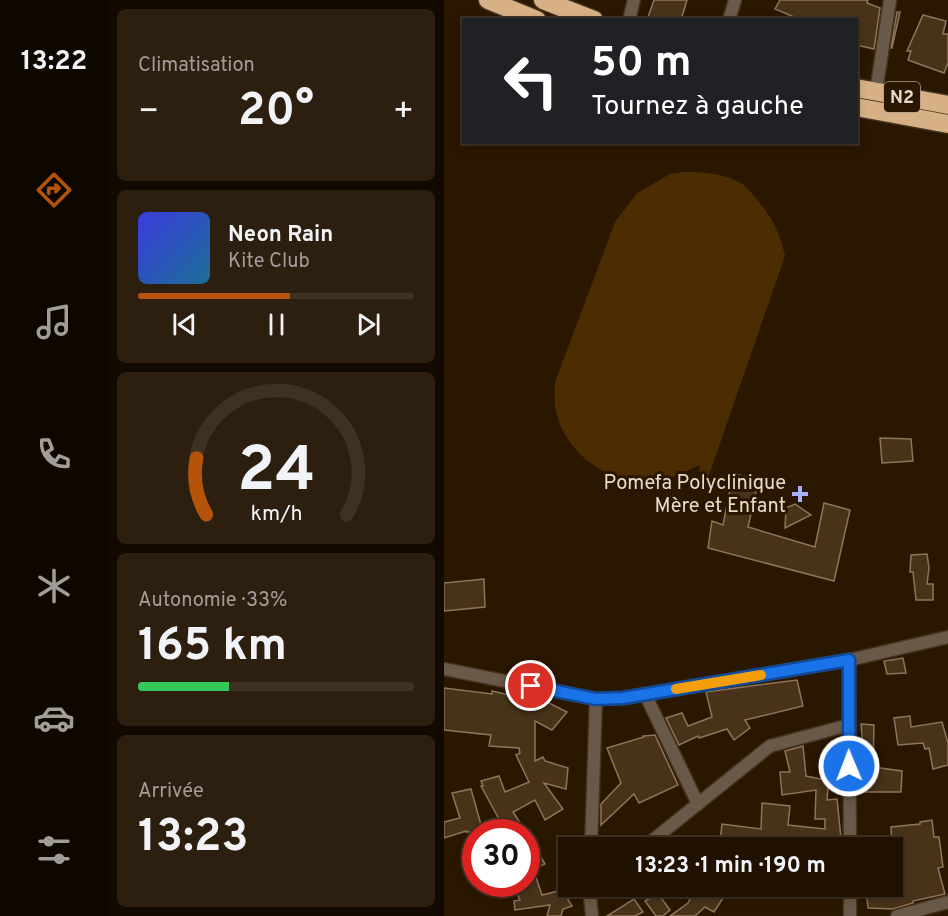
<!DOCTYPE html>
<html lang="fr">
<head>
<meta charset="utf-8">
<style>
	:root { --surface:#201100; --page:#2d1f0f; --text:#f1f3f6; --muted:#a29d99; --line:#3d3122; --accent:#b45309 }
	body { margin:0; font-family:Overpass,sans-serif; background:var(--page); color:var(--text); height:100vh; display:flex; flex-direction:column; font-size:22px; white-space:nowrap }
	* { box-sizing:border-box; margin:0 }
	p { font-size:20px; color:var(--muted) }
	.icon { flex:none; width:33px; height:33px; fill:none; stroke:currentColor; stroke-width:2; stroke-linecap:round; stroke-linejoin:round }
	.map { position:relative; flex:1; overflow:hidden }
	.sheet { display:flex; flex-direction:column; gap:9px; padding:9px; background:#120900; width:336px }
	.sheet>* { flex:none }
	.top-card { position:absolute; left:18px; top:18px; width:396px; height:126px; border-radius:0px; box-shadow:0 3px 9px #0003,0 0 0 2px var(--line); background:#202124; color:#fff; overflow:hidden }
	.speed { position:absolute; left:18px; top:819px; display:flex; gap:12px; font-size:30px; font-weight:700; text-align:center }
	.speed>* { display:grid; place-content:center; width:78px; height:78px; border-radius:50%; background:var(--surface); box-shadow:0 3px 9px #0003,0 0 0 2px var(--line); line-height:1 }
	.speed .limit { border:9px solid #d22; background:#fff; color:#111 }
	.pin { position:absolute; display:grid; place-items:center; width:51px; height:51px; color:#fff; margin:-26px; border:3px solid #fff; border-radius:50%; box-shadow:0 2px 6px #0007 }
	.me { position:absolute; width:66px; margin:-33px; rotate:359deg; stroke-linejoin:round; filter:drop-shadow(0 0 4px #0008) }
	.turn { display:flex; align-items:center; gap:21px; height:126px; padding:0 30px; font-size:27px }
	.turn .icon { width:78px; height:78px; stroke-width:2.5 }
	.turn b { display:block; font-size:42px; line-height:51px }
	.big { font-size:45px; font-weight:700; line-height:1.1 }
	.sheet .tile { flex:1; display:flex; flex-direction:column; justify-content:center; gap:9px; min-width:0; padding:0 21px; border-radius:9px; background:var(--page) }
	.sheet .dial { align-items:center; gap:0 }
	.dial svg { height:156px; overflow:visible; fill:none; stroke:var(--line); stroke-width:7; stroke-linecap:round; text-anchor:middle }
	.dial text { fill:var(--text); stroke:none }
	.song { display:flex; align-items:center; gap:18px }
	.cover { width:72px; height:72px; border-radius:9px; background:linear-gradient(135deg,hsl(240 70% 55%),hsl(200 70% 35%)) }
	.played { height:6px; border-radius:3px; background:linear-gradient(90deg,var(--accent) 55%,var(--line) 55%) }
	.keys { display:flex; justify-content:space-around; direction:ltr }
	.heat { display:flex; justify-content:space-between; align-items:center; font-size:33px; direction:ltr }
	.charge { height:9px; border-radius:4px; background:linear-gradient(90deg,#34c759 33%,var(--line) 0) }
	.trip { position:absolute; left:114px; top:837px; width:345px; height:60px; border-radius:0px; background:var(--surface); box-shadow:0 3px 9px #0003,0 0 0 2px var(--line); font-weight:700; line-height:60px; text-align:center }
	main { display:flex; flex:1; min-height:0 }
	.menu { display:flex; flex-direction:column; width:108px; justify-content:space-around; align-items:center; background:#0d0700; color:var(--muted) }
	.menu .icon { width:42px; height:42px }
	.menu .selected { color:var(--accent) }
	.menu b { font-size:27px; color:var(--text) }
	.map>svg:first-child { display:block }
	.green { fill:#4b2d01 }
	.building { fill:#48331a; stroke:#8d755a; stroke-width:1.5 }
	.lines { fill:none; stroke-linecap:round; stroke-linejoin:round }
	.street-casing { stroke:#45321d; stroke-width:15 }
	.highway-casing { stroke:#45321d; stroke-width:21 }
	.street { stroke:#695948; stroke-width:12 }
	.highway { stroke:#d7b085; stroke-width:18 }
	.route-casing { stroke:#114b97; stroke-width:15 }
	.route { stroke:#1a73e8; stroke-width:10 }
	.slow { stroke:#f59e0b; stroke-width:10 }
	.poi-dot { fill:#a9b0fc; stroke:#2a1700; stroke-width:2 }
	.labels { text-anchor:middle; stroke-width:6; stroke-linejoin:round; paint-order:stroke }
	.shield { fill:#2a1700; stroke:#afa090; stroke-width:1.5 }
	.shield-label { font-size:18px; font-weight:bold; fill:#e8dbcd }
	.poi-label { font-size:20px; fill:#e8dbcd; stroke:#2a1700; text-anchor:end }
</style>
</head>
<body>
<main>
<nav class="menu">
<b>13:22</b>
<svg class="icon selected" aria-label="directions" viewBox="0 0 24 24"><path d="M12 3l9 9-9 9-9-9zM9 14v-3h6M13 9l2 2-2 2"/></svg>
<svg class="icon" aria-label="music" viewBox="0 0 24 24"><path d="M9 18V5l10-2v13"/><circle cx="6" cy="18" r="3"/><circle cx="16" cy="16" r="3"/></svg>
<svg class="icon" aria-label="phone" viewBox="0 0 24 24"><path d="M5 4h4l2 5-3 2q2 4 5 5l2-3 5 2v4C11 20 4 13 5 4z"/></svg>
<svg class="icon" aria-label="climate" viewBox="0 0 24 24"><path d="M12 3v18M4 7l16 10M4 17L20 7"/></svg>
<svg class="icon" aria-label="car" viewBox="0 0 24 24"><path d="M5 17H2v-5l4-1 3-4h7l3 4 3 1v5h-3M9 17h6M6 11h13"/><circle cx="7" cy="17" r="2"/><circle cx="17" cy="17" r="2"/></svg>
<svg class="icon" aria-label="filters" viewBox="0 0 24 24"><path d="M4 7h16M4 17h16"/><circle cx="9" cy="7" r="2"/><circle cx="15" cy="17" r="2"/></svg>
</nav>
<section class="sheet">
<div class="tile"><p>Climatisation</p>
<div class="heat"><a>−</a><b class="big">20°</b><a>+</a></div>
</div>
<div class="tile">
<div class="song"><i class="cover"></i><div><b>Neon Rain</b><p>Kite Club</p></div></div>
<div class="played"></div>
<div class="keys"><svg class="icon" aria-label="previous" viewBox="0 0 24 24"><path d="M18 5L8 12l10 7zM5 5v14"/></svg><svg class="icon" aria-label="pause" viewBox="0 0 24 24"><path d="M8 5v14M16 5v14"/></svg><svg class="icon" aria-label="next" viewBox="0 0 24 24"><path d="M6 5l10 7-10 7zM19 5v14"/></svg></div>
</div>
<div class="tile dial"><svg viewBox="0 0 100 80">
<path d="M14 69A42 42 0 1 1 86 69"/>
<path d="M14 69A42 42 0 0 1 9 40" stroke="#b45309"/>
<text x="50" y="56" font-size="32" font-weight="700">24</text>
<text x="50" y="72" font-size="11">km/h</text>
</svg></div>
<div class="tile"><p>Autonomie · 33%</p><b class="big">165 km</b><div class="charge"></div></div>
<div class="tile"><p>Arrivée</p><b class="big">13:23</b></div>
</section>
<div class="map">
<svg width="504" height="916" viewBox="0 0 504 916">
	<rect width="100%" height="100%" fill="#2a1700"/>
	<path class="green" d="M240 172C259 172 278 173 295 182 301 185 305 190 309 195 326 214 336 231 341 256L265 475 255 472 256 465C242 471 227 479 212 481 166 487 117 452 111 405 110 398 111 390 111 382L171 222 193 193 226 174Z"/>
	<g class="building">
		<polygon points="210,0 243,0 237,20 203,20"/>
		<polygon points="336,0 424,0 423,3 436,8 430,49 412,45 412,20 357,20 331,9"/>
		<polygon points="453,12 456,12 448,48 447,48"/>
		<polygon points="479,15 502,21 499,34 504,34 504,63 500,73 464,60 467,51 463,51"/>
		<polygon points="436,438 467,439 469,461 438,463"/>
		<polygon points="289,474 315,479 304,527 371,547 380,503 406,510 390,581 264,548 268,521 279,525"/>
		<polygon points="351,504 367,515 341,528 342,508"/>
		<polygon points="483,554 485,568 483,584 489,584 489,600 472,600 469,572 466,572 467,555"/>
		<polygon points="40,579 41,607 0,611 0,583"/>
		<polygon points="459,658 462,673 443,674 440,661"/>
		<polygon points="353,680 359,706 301,720 306,728 290,740 283,729 255,738 254,736 235,745 222,718 238,713 244,726 268,717 262,692"/>
		<polygon points="0,688 48,694 48,691 102,704 103,702 123,712 108,730 91,721 91,761 99,757 101,761 124,768 122,789 100,783 119,809 101,820 91,800 69,812 82,832 62,832 37,786 39,786 37,781 55,776 61,792 85,782 72,755 76,753 75,748 45,746 47,735 0,730"/>
		<polygon points="466,716 467,727 498,722 504,743 504,765 489,769 485,748 481,749 479,743 454,745 450,718"/>
		<polygon points="417,724 430,725 429,767 458,771 457,792 418,792 421,770"/>
		<polygon points="211,735 234,785 195,803 190,794 157,825 157,804 177,783 163,748 200,737 199,736"/>
		<polygon points="359,746 362,776 397,783 397,787 384,788 383,800 393,799 398,848 275,848 278,824 317,829 318,803 346,806 344,825 381,829 381,819 371,819 372,790 338,795 336,772 346,772 341,751"/>
		<polygon points="27,789 39,832 22,832 22,831 0,838 0,822 16,818 8,793"/>
		<polygon points="488,820 490,837 495,837 499,867 494,868 501,894 469,901 469,903 449,909 424,908 422,890 447,891 447,886 450,882 447,827 476,824 476,822"/>
		<polygon points="91,847 101,864 82,872 82,851"/>
		<polygon points="92,877 98,895 118,890 128,906 119,909 117,916 103,916 106,905 71,910 70,901 76,900 69,884 82,884 82,880"/>
		<polygon points="252,886 266,886 281,895 270,912 261,907 251,916 226,916 244,903"/>
		<polygon points="214,894 226,910 219,916 212,916 201,901"/>
		<polygon points="190,899 199,912 191,916 163,916"/>
	</g>
	<g class="lines">
		<g class="street-casing">
			<g id="street">
				<polyline points="185,20 190,0"/>
				<polyline points="285,20 291,0"/>
				<polyline points="432,92 446,0"/>
				<polyline points="405,660 406,848"/>
				<polyline points="0,669 152,699 179,698 405,660 504,637"/>
				<polyline points="201,694 254,804"/>
				<polyline points="147,848 152,699"/>
				<polyline points="199,848 326,746 405,725"/>
				<polyline points="145,886 148,916"/>
				<polyline points="406,886 406,916"/>
				<polyline points="453,916 504,902"/>
			</g>
		</g>
		<g class="highway-casing">
			<g id="highway">
				<polyline points="44,0 93,20"/>
				<polyline points="99,0 150,20"/>
				<polyline points="412,88 504,105"/>
				<polyline points="412,107 504,124"/>
			</g>
		</g>
		<use href="#street" class="street"/>
		<use href="#highway" class="highway"/>
	</g>
	<g class="lines">
		<g class="route-casing">
			<polyline id="route" points="87,686 152,699 179,698 405,660 405,766"/>
		</g>
		<use href="#route" class="route"/>
		<polyline class="slow" points="232,689 317,675"/>
	</g>
	<path class="poi-dot" d="M353 485h6v6h6v6h-6v6h-6v-6h-6v-6h6z"/>
	<g class="labels">
		<rect class="shield" x="440" y="82" width="36" height="30" rx="4.5"/>
		<g class="shield-label">
			<text x="458" y="103">N2</text>
		</g>
		<g class="poi-label">
			<text x="342" y="489">Pomefa Polyclinique<tspan x="342" dy="23">Mère et Enfant</tspan></text>
		</g>
	</g>
</svg>
<div class="speed"><div class="limit">30</div></div>
<div class="pin" style="left:87px;top:686px;background:#d93025"><svg class="icon" aria-label="arrive" viewBox="0 0 24 24"><path d="M6 21V4h12l-3 4 3 4H6"/></svg></div>
<svg class="me" style="left:405px;top:766px" viewBox="-20 -20 40 40"><circle r="17" fill="#1a73e8" stroke="#fff" stroke-width="3"/><path d="M0-11L8 9 0 5-8 9z" fill="#fff"/></svg>
<div class="trip">13:23 · 1 min · 190 m</div>
<div class="top-card">
<div class="turn"><svg class="icon" aria-label="left" viewBox="0 0 24 24"><path d="M17 20v-9H6M10 6l-5 5 5 5"/></svg><div><b>50 m</b>Tournez à gauche</div></div>
</div>
</div>
</main>
</body>
</html>
